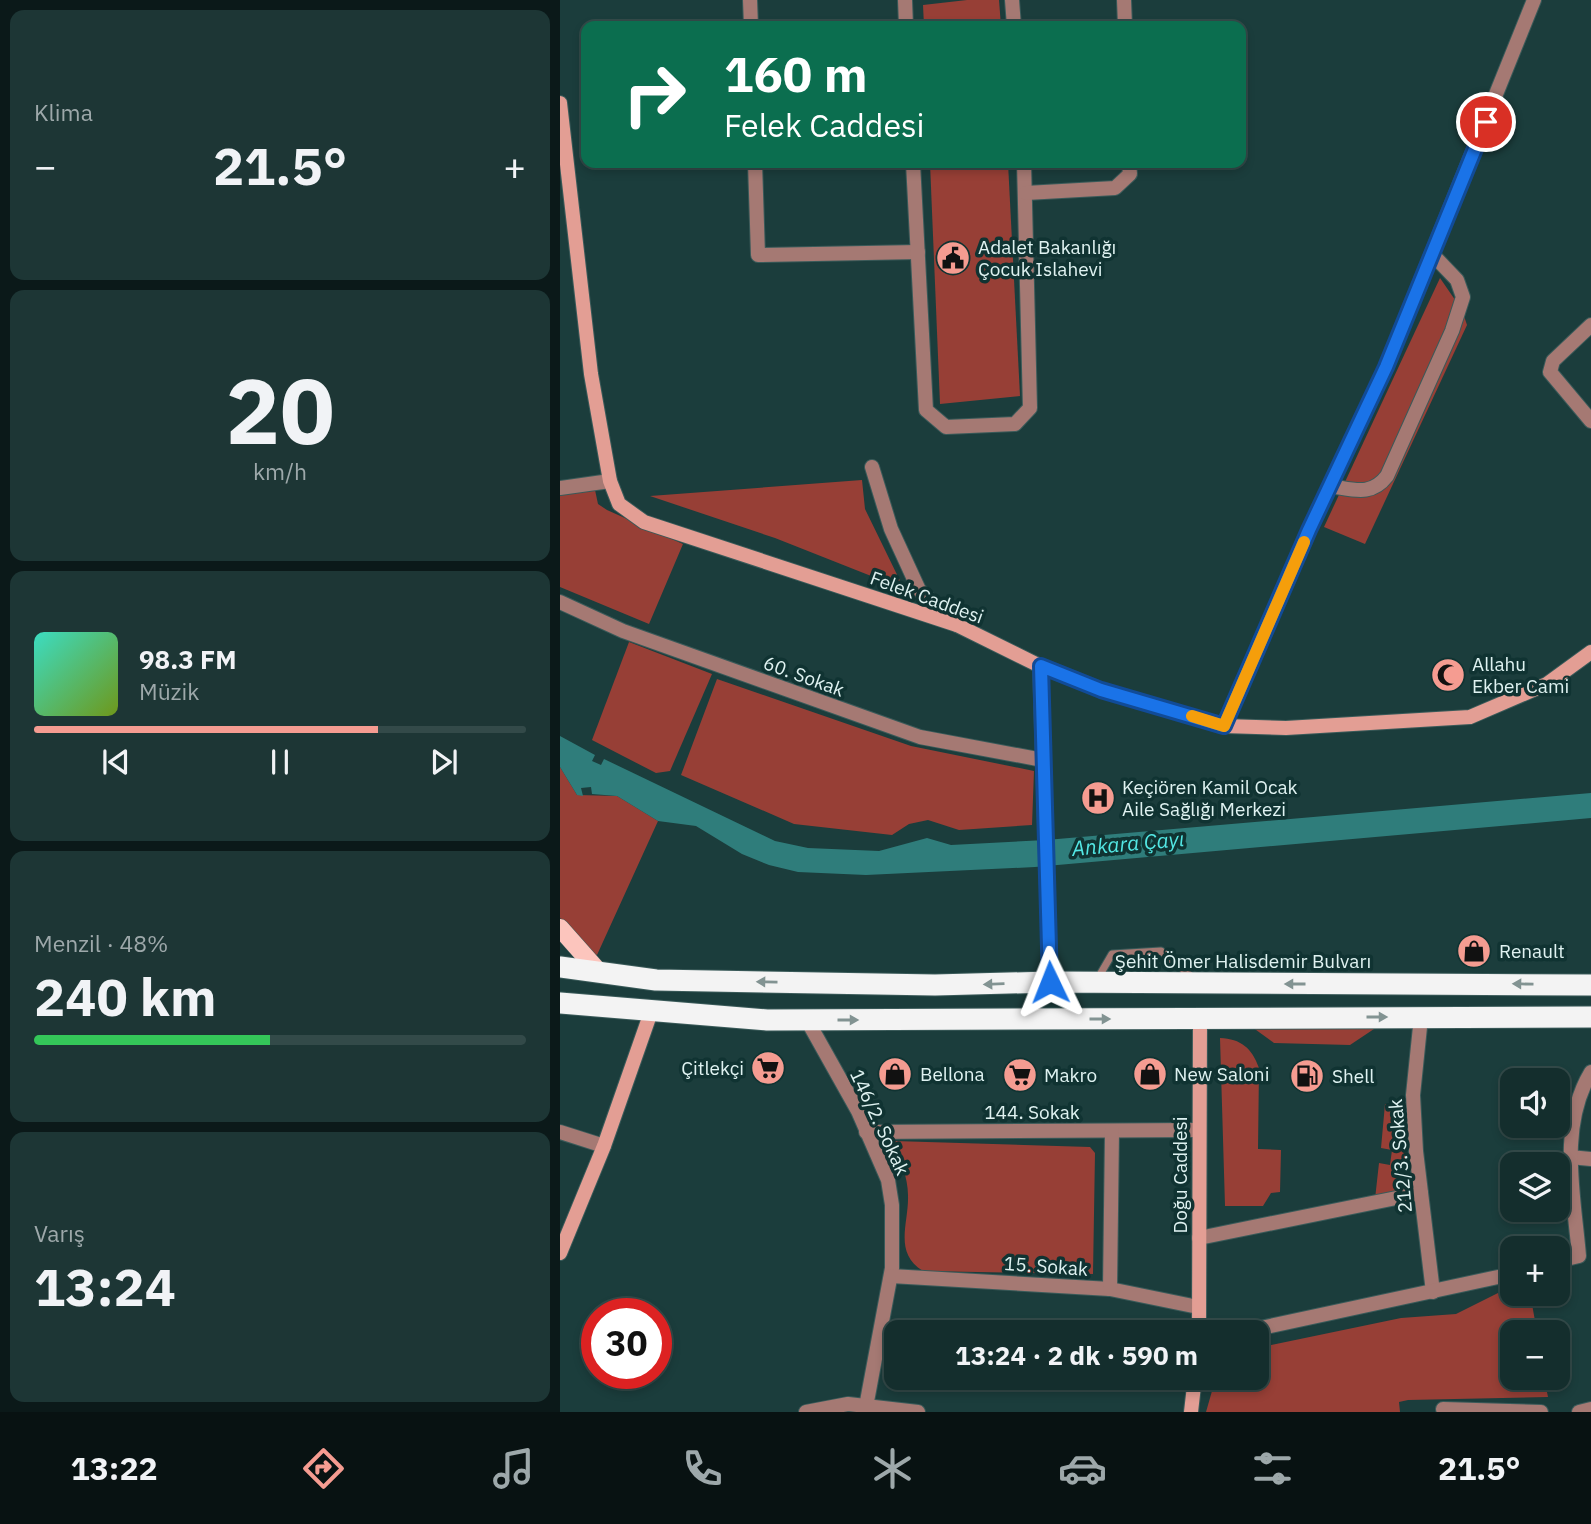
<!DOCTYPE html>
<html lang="tr">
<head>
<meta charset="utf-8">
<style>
	:root { --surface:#142e2d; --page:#1d3635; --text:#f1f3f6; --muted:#9da8aa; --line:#334a49; --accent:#f59c91 }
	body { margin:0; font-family:"IBM Plex Sans",sans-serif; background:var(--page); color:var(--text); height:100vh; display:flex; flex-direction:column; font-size:26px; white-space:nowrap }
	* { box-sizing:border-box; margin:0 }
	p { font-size:23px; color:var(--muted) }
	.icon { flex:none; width:38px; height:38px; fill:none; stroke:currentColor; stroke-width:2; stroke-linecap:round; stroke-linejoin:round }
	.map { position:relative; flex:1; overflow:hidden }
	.side { display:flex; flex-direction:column; gap:10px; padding:10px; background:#0b1919; width:560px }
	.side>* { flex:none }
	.guide { position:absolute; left:21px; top:21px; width:665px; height:147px; border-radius:14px; box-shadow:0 4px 10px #0003,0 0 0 2px var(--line); background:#0b6e4f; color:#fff; overflow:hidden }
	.fabs { position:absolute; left:940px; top:1068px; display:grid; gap:14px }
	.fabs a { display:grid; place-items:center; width:70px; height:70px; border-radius:14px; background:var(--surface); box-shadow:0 4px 10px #0003,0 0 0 2px var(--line); font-size:35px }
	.speed { position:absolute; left:21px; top:1298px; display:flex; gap:14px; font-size:35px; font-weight:700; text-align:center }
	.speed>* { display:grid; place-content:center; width:91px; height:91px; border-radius:50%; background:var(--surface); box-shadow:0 4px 10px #0003,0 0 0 2px var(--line); line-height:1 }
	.speed .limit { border:10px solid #d22; background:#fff; color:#111 }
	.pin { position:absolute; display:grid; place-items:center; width:60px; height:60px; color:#fff; margin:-30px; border:4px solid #fff; border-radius:50%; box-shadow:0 2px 7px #0007 }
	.me { position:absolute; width:77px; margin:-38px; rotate:358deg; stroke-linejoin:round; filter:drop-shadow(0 0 5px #0008) }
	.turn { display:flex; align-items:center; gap:24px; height:147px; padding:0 28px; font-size:32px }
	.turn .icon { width:91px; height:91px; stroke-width:2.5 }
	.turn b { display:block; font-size:49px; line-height:60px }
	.big { font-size:52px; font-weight:800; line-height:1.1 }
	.side .widget { flex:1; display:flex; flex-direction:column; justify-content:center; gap:10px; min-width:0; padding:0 24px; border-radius:14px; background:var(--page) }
	.side .dial { align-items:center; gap:0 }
	.dial b { font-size:91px; line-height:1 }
	.song { display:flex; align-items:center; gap:21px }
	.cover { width:84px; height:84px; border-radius:10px; background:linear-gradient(135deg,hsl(170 70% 55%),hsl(80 70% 35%)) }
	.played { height:7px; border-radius:4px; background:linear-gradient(90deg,var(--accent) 70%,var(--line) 70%) }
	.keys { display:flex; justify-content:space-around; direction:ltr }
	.heat { display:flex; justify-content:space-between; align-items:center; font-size:38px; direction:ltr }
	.charge { height:10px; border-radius:5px; background:linear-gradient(90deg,#34c759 48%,var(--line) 0) }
	.trip { position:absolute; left:324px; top:1320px; width:385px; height:70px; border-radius:14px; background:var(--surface); box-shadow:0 4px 10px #0003,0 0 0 2px var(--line); font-weight:800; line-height:70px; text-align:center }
	.tab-bar { display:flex; height:112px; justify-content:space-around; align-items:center; background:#081212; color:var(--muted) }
	.tab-bar .icon { width:49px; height:49px }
	.tab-bar .on { color:var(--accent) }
	.tab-bar b { font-size:32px; color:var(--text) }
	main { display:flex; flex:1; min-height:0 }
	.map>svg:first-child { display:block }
	.green { fill:#973f36 }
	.water { fill:#2f7d7b }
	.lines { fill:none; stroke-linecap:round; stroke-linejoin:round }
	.lane-casing { stroke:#3a5a59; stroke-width:9 }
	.street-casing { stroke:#3a5a59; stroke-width:16 }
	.secondary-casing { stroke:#3a5a59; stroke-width:16 }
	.primary-casing { stroke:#3a5a59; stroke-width:19 }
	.highway-casing { stroke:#3a5a59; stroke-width:23 }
	.lane { stroke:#a57973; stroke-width:7 }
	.street { stroke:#a57973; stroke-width:14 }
	.secondary { stroke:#e39e94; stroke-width:14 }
	.primary { stroke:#fcc5bd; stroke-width:18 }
	.highway { stroke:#f3f3f3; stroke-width:21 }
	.oneway { fill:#829392 }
	.route-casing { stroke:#114b97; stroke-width:18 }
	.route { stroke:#1a73e8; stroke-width:12 }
	.slow { stroke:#f59e0b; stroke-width:12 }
	.labels { text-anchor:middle; stroke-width:7; stroke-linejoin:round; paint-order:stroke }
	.poi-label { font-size:19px; fill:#dff2f1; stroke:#103332; text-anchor:start }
	.street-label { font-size:19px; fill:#dff2f1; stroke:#103332 }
	.water-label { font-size:21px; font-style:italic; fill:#53e7e4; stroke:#103332 }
</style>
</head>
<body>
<main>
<section class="side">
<div class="widget"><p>Klima</p>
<div class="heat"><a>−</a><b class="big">21.5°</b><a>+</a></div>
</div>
<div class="widget dial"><b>20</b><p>km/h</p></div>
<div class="widget">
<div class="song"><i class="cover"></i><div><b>98.3 FM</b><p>Müzik</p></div></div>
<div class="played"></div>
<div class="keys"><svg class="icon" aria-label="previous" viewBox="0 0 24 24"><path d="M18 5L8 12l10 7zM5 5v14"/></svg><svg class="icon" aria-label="pause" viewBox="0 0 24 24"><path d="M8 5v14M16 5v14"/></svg><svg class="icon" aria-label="next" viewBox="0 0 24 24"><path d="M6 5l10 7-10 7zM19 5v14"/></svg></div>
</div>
<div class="widget"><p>Menzil · 48%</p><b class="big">240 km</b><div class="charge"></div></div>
<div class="widget"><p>Varış</p><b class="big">13:24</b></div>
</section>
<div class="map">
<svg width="1031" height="1412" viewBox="0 0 1031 1412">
	<rect width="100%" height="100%" fill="#1b3d3c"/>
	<g class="green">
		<polygon points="407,0 439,0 441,26 364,26 363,5"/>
		<polygon points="370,163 448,163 460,396 380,404"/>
		<polygon points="880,278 902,310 907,325 805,544 764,527"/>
		<polygon points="302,480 305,509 344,589 215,538 90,496"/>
		<polygon points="35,490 38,504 47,510 123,544 89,624 0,587 0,494"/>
		<polygon points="69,642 152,674 110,771 96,773 32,740"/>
		<polygon points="157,679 351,746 474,771 472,825 399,830 368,820 349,824 332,835 234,824 121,775"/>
		<polygon points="0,767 17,795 57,796 98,821 37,955 26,951 0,918"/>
		<polygon points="692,1027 817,1027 790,1045 714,1043"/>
		<path d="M660 1038C681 1039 692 1048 699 1068L698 1149 721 1150 720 1192 711 1193 703 1206H665Z"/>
		<polygon points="825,1104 849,1104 845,1156 851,1184 845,1192 815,1199 819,1163 830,1165 832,1150 821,1148"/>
		<path d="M334 1141 530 1147 535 1153 533 1274 363 1271C333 1252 349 1224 348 1195 348 1178 340 1158 334 1141Z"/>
		<polygon points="952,1286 952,1293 970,1293 977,1332 952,1332 952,1377 984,1377 988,1397 848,1400 839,1402 840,1412 646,1412 656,1377 696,1377 697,1348 841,1318 896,1314"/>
	</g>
	<polygon class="water" points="0,736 35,755 32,761 41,765 44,759 215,841 248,848 319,851 367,838 391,845 486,840 1031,793 1031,818 475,867 306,875 238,872 209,865 182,854 136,826 98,821 57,796 32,794 31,787 21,788 23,796 17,795 0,767"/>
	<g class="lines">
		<g class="lane-casing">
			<polyline id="lane" points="538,978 552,954 601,951 632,977"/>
		</g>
		<g class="street-casing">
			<g id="street">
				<polyline points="190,0 191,26"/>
				<polyline points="345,0 346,26"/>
				<polyline points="452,0 454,26"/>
				<polyline points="564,0 565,26"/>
				<polyline points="195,163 198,255 358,252"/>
				<polyline points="353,163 366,410 386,427 455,424 470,408 464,163"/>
				<polyline points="466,193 555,188 570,174 569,163"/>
				<polyline points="1031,325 993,361 990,372 1031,421"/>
				<polyline points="312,467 331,529 359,590 397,625"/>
				<path d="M770 486C793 489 811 497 827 476L892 331 903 297 897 280 872 254"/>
				<polyline points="0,488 50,481"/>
				<polyline points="0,602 63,631 360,737 483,760"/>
				<polyline points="480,666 490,982"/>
				<polyline points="664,726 749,530 826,367 974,0"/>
				<polyline points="861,1017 853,1095 856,1151 873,1292"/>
				<polyline points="247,1020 298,1111 328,1180 332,1205 332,1268 305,1412"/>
				<polyline points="0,1132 44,1146"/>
				<polyline points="306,1132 639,1130"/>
				<polyline points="1010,1157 1031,1159"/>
				<polyline points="639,1238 861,1193"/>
				<path d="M998 1261 1019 1256C1014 1195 998 1127 1031 1072"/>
				<polyline points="331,1276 550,1289 638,1307"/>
				<polyline points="550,1289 552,1131"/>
				<polyline points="682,1332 952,1274"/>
				<polyline points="883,1409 981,1412"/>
				<polyline points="246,1412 288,1404 358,1412"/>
				<polyline points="1019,1412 1031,1409"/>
			</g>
		</g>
		<g class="secondary-casing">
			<g id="secondary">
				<polyline points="0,103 31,374 50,481 59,504 84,522 397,625 480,666 541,690 664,726 726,728 910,717 987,684 1031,652"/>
				<polyline points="0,1253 44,1146 91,1012"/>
				<polyline points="639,1332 640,1018"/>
				<polyline points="631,1412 635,1377"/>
			</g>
		</g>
		<g class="primary-casing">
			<polyline id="primary" points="0,928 39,972"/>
		</g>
		<g class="highway-casing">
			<g id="highway">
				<polyline points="0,967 96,980 375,985 490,982 1031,985"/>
				<polyline points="0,1003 207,1020 1031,1017"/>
			</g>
		</g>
		<use href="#lane" class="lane"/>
		<use href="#street" class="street"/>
		<use href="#secondary" class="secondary"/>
		<use href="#primary" class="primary"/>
		<use href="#highway" class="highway"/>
	</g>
	<defs><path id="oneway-solid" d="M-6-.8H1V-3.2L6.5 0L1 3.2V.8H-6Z" transform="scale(1.75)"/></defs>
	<g class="oneway">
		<use href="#oneway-solid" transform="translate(207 982) rotate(-179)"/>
		<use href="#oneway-solid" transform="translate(434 984) rotate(178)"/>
		<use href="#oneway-solid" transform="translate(735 984) rotate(180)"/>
		<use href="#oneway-solid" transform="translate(963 984) rotate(-179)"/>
		<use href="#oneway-solid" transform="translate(817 1017)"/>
		<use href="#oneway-solid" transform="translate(540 1019)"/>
		<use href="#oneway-solid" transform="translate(288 1020)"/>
	</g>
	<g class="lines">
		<g class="route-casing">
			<polyline id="route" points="490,982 481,666 541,690 664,726 749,530 826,367 926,122"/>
		</g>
		<use href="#route" class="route"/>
		<polyline class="slow" points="632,716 664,726 744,542"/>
	</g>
	<defs>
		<g id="civic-disc" transform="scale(1.75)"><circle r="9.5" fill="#f59c91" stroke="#103332"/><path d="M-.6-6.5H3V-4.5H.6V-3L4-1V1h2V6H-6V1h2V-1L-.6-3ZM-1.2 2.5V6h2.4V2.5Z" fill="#111"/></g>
		<g id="mosque-disc" transform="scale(1.75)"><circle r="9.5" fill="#f59c91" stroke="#103332"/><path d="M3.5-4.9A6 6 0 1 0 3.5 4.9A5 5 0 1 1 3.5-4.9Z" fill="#111"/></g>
		<g id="hospital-disc" transform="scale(1.75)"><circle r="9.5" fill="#f59c91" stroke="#103332"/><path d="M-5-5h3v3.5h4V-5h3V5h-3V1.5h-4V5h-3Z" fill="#111"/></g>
		<g id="shop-disc" transform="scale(1.75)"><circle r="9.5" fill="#f59c91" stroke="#103332"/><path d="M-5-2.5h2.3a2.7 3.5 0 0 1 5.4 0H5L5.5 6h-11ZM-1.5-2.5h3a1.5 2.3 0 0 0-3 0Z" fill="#111"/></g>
		<g id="supermarket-disc" transform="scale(1.75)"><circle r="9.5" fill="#f59c91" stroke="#103332"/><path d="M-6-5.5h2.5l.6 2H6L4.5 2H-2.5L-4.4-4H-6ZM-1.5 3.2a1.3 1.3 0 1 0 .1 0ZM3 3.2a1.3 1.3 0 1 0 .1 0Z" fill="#111"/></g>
		<g id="fuel-disc" transform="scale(1.75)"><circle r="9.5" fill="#f59c91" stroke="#103332"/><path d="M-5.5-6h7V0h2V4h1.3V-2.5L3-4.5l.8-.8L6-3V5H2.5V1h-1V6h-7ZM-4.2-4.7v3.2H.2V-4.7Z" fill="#111"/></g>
	</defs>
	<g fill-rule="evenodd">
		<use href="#civic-disc" x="393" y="258"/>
		<use href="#mosque-disc" x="888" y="675"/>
		<use href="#hospital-disc" x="538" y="798"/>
		<use href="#shop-disc" x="914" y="951"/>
		<use href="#supermarket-disc" x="208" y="1068"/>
		<use href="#shop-disc" x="335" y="1074"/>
		<use href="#shop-disc" x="590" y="1074"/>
		<use href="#supermarket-disc" x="460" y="1075"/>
		<use href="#fuel-disc" x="747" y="1076"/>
	</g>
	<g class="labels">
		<g class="poi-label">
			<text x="418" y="254">Adalet Bakanlığı<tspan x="418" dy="22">Çocuk Islahevi</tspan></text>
			<text x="912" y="671">Allahu<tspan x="912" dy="22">Ekber Cami</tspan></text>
			<text x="562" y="794">Keçiören Kamil Ocak<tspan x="562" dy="22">Aile Sağlığı Merkezi</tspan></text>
			<text x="939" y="958">Renault</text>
			<text x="184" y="1075" text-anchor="end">Çitlekçi</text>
			<text x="360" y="1081">Bellona</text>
			<text x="614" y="1081">New Saloni</text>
			<text x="484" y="1082">Makro</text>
			<text x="772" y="1083">Shell</text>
		</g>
		<g class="street-label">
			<text transform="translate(367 597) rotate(20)" y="7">Felek Caddesi</text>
			<text transform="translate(244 676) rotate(20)" y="7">60. Sokak</text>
			<text x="683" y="968">Şehit Ömer Halisdemir Bulvarı</text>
			<text x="472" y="1119">144. Sokak</text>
			<text transform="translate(320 1122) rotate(65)" y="7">146/2. Sokak</text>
			<text transform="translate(840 1156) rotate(-95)" y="7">212/3. Sokak</text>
			<text transform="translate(620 1175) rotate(-90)" y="7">Doğu Caddesi</text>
			<text transform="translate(486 1266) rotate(4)" y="7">15. Sokak</text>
		</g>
		<g class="water-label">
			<text transform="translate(568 844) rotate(-5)" y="7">Ankara Çayı</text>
		</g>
	</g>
</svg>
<div class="fabs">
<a><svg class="icon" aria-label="sound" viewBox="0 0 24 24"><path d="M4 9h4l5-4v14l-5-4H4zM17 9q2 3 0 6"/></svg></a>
<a><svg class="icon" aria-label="layers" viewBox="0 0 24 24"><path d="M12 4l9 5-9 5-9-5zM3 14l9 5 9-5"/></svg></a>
<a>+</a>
<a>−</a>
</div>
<div class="speed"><div class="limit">30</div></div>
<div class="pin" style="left:926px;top:122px;background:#d93025"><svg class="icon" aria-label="arrive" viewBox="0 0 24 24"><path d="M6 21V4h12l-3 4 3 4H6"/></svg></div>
<svg class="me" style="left:490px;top:982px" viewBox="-20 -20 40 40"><path d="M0-17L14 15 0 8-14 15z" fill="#1a73e8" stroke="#fff" stroke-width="4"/></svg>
<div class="trip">13:24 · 2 dk · 590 m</div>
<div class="guide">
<div class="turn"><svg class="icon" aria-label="right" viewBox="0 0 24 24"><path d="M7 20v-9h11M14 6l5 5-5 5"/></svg><div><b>160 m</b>Felek Caddesi</div></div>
</div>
</div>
</main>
<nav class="tab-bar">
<b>13:22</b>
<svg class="icon on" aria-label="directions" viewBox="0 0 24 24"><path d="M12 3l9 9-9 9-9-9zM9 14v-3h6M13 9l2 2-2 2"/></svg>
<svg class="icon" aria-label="music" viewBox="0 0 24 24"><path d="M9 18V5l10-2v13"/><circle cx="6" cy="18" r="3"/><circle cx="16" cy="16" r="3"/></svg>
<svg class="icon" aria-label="phone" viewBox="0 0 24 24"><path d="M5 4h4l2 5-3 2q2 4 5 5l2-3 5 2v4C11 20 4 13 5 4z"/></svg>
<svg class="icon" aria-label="climate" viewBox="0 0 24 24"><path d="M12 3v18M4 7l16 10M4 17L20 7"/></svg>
<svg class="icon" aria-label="car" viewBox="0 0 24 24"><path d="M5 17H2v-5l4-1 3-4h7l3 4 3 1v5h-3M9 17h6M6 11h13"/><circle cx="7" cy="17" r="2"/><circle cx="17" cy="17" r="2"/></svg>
<svg class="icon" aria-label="filters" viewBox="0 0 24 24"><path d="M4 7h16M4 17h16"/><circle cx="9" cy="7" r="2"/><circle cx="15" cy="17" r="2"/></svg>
<b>21.5°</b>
</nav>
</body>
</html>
